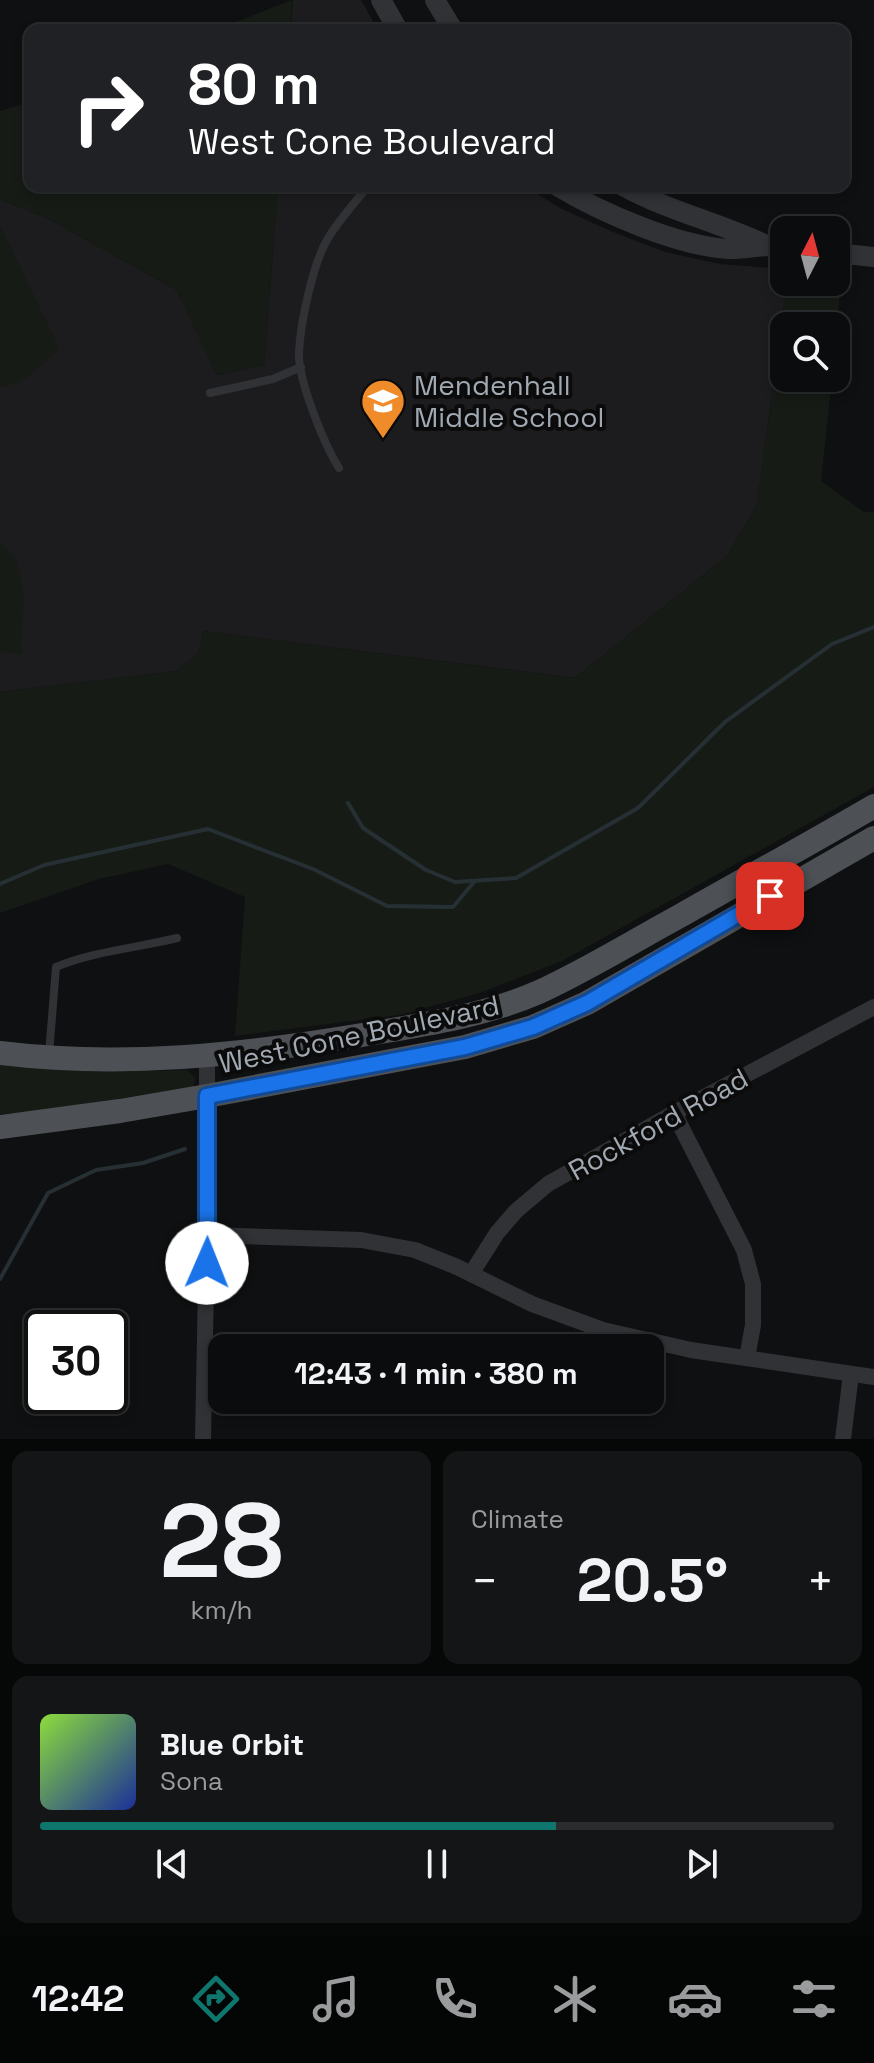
<!DOCTYPE html>
<html lang="en">
<head>
<meta charset="utf-8">
<style>
	:root { --surface:#0b0c0d; --page:#141516; --text:#f1f3f6; --muted:#9a9b9d; --line:#2b2c2e; --accent:#0f766e }
	body { margin:0; font-family:"Space Grotesk",sans-serif; background:var(--page); color:var(--text); height:100vh; display:flex; flex-direction:column; font-size:30px; white-space:nowrap }
	* { box-sizing:border-box; margin:0 }
	p { font-size:26px; color:var(--muted) }
	.icon { flex:none; width:44px; height:44px; fill:none; stroke:currentColor; stroke-width:2; stroke-linecap:round; stroke-linejoin:round }
	.map { position:relative; height:1439px; overflow:hidden }
	.sheet { display:flex; flex-direction:column; gap:12px; padding:12px; background:#060707; flex:1 }
	.sheet>* { flex:none }
	.top-card { position:absolute; left:24px; top:24px; width:826px; height:168px; border-radius:16px; box-shadow:0 4px 12px #0003,0 0 0 2px var(--line); background:#202124; color:#fff; overflow:hidden }
	.needle { width:52px; rotate:6deg }
	.tools { position:absolute; left:770px; top:216px; display:grid; gap:16px }
	.tools a { display:grid; place-items:center; width:80px; height:80px; border-radius:16px; background:var(--surface); box-shadow:0 4px 12px #0003,0 0 0 2px var(--line); font-size:40px }
	.speed { position:absolute; left:24px; top:1310px; display:flex; gap:16px; font-size:40px; font-weight:700; text-align:center }
	.speed>* { display:grid; place-content:center; width:104px; height:104px; border-radius:50%; background:var(--surface); box-shadow:0 4px 12px #0003,0 0 0 2px var(--line); line-height:1 }
	.speed .limit { border:4px solid #111; border-radius:12px; background:#fff; color:#111 }
	.pin { position:absolute; display:grid; place-items:center; width:68px; height:68px; color:#fff; margin:-34px; border-radius:16px; box-shadow:0 4px 12px #0006 }
	.me { position:absolute; width:88px; margin:-44px; rotate:1deg; stroke-linejoin:round; filter:drop-shadow(0 0 6px #0008) }
	.turn { display:flex; align-items:center; gap:28px; height:168px; padding:0 32px; font-size:36px }
	.turn .icon { width:104px; height:104px; stroke-width:2.5 }
	.turn b { display:block; font-size:56px; line-height:68px }
	.big { font-size:60px; font-weight:700; line-height:1.1 }
	.sheet .card { flex:1; display:flex; flex-direction:column; justify-content:center; gap:12px; min-width:0; padding:0 28px; border-radius:16px; background:var(--page) }
	.sheet .dial { align-items:center; gap:0 }
	.dial b { font-size:104px; line-height:1 }
	.song { display:flex; align-items:center; gap:24px }
	.cover { width:96px; height:96px; border-radius:12px; background:linear-gradient(135deg,hsl(90 70% 55%),hsl(230 70% 35%)) }
	.played { height:8px; border-radius:4px; background:linear-gradient(90deg,var(--accent) 65%,var(--line) 65%) }
	.keys { display:flex; justify-content:space-around; direction:ltr }
	.heat { display:flex; justify-content:space-between; align-items:center; font-size:44px; direction:ltr }
	.sheet .tiles { flex:1; display:grid; gap:12px; grid-template-columns:1fr 1fr }
	.card:last-child { grid-column:span 2 }
	.trip { position:absolute; left:208px; top:1334px; width:456px; height:80px; border-radius:16px; background:var(--surface); box-shadow:0 4px 12px #0003,0 0 0 2px var(--line); font-weight:700; line-height:80px; text-align:center }
	.dock { display:flex; height:128px; justify-content:space-around; align-items:center; background:#040505; color:var(--muted) }
	.dock .icon { width:56px; height:56px }
	.dock .selected { color:var(--accent) }
	.dock b { font-size:36px; color:var(--text) }
	.map>svg:first-child { display:block }
	.built { fill:#1c1c1e }
	.green { fill:#161b16 }
	.lines { fill:none; stroke-linecap:round; stroke-linejoin:round }
	.stream { stroke:#263034; stroke-width:4 }
	.service { stroke:#313236; stroke-width:8 }
	.minor { stroke:#313236; stroke-width:16 }
	.tertiary { stroke:#313236; stroke-width:20 }
	.primary { stroke:#4d5055; stroke-width:24 }
	.route-casing { stroke:#114b97; stroke-width:20 }
	.route { stroke:#1a73e8; stroke-width:14 }
	.labels { text-anchor:middle; stroke-width:8; stroke-linejoin:round; paint-order:stroke }
	.poi-label { font-size:28px; fill:#a1a9b2; stroke:#0b0b0c; text-anchor:start }
	.street-label { font-size:28px; fill:#a1a9b2; stroke:#0b0b0c }
</style>
</head>
<body>
<div class="map">
<svg width="874" height="1439" viewBox="0 0 874 1439">
	<rect width="100%" height="100%" fill="#0f1011"/>
	<g class="built">
		<polygon points="293,0 361,0 378,30 291,30"/>
		<polygon points="278,186 525,186 560,208 608,230 665,252 720,264 784,269 784,282 787,282 757,505 728,555 575,678 203,631 199,653 176,671 0,692 0,199 49,219 177,290 217,375 264,365"/>
	</g>
	<g class="green">
		<polygon points="292,0 291,30 215,30"/>
		<polygon points="30,102 30,186 278,186 264,365 216,375 177,290 49,219 0,199 0,111"/>
		<path d="M0 225 59 348C43 365 24 385 0 387Z"/>
		<polygon points="836,272 842,272 836,334 836,326 784,326 784,378 832,378 821,481 864,512 874,512 874,787 562,961 480,993 399,1015 235,1036 245,897 168,864 99,879 0,913 0,692 176,671 199,653 203,631 575,678 728,555 757,505 787,282 836,282"/>
		<polygon points="0,542 17,561 24,595 21,654 0,652"/>
		<path d="M0 1064C63 1072 124 1072 187 1070L195 1078 194 1087 41 1111 0 1114Z"/>
	</g>
	<g class="lines">
		<g class="stream">
			<polyline points="348,803 363,828 426,870 455,882 516,878 638,808 725,722 832,644 874,627"/>
			<polyline points="0,884 44,865 208,829 313,869 387,906 453,907 474,882"/>
			<polyline points="0,1279 48,1193 96,1170 143,1163 185,1149"/>
		</g>
		<g class="service">
			<polyline points="210,393 273,379 301,367"/>
			<path d="M339 468C324 444 298 380 299 353 300 324 313 264 327 240 338 221 354 204 368 186"/>
			<path d="M49 1054 56 967C94 951 137 948 177 938"/>
		</g>
		<g class="minor">
			<polyline points="674,1113 744,1250 753,1284 753,1325 747,1358"/>
			<polyline points="207,1235 361,1240 415,1250 457,1267 532,1304 603,1330 691,1350 874,1377"/>
			<polyline points="471,1274 497,1233 516,1211 548,1184 674,1113 874,1007"/>
			<polyline points="203,1439 207,1235 207,1057"/>
			<polyline points="843,1439 851,1374"/>
		</g>
		<g class="tertiary">
			<polyline points="381,0 398,30"/>
			<polyline points="435,0 453,30"/>
			<path d="M557 186C600 212 677 246 728 249 747 250 762 244 784 246"/>
			<path d="M623 186C668 211 718 222 764 244"/>
			<polyline points="836,253 874,257"/>
		</g>
		<g class="primary">
			<path d="M0 1053C122 1068 242 1055 362 1035 422 1025 484 1016 539 992 587 970 632 942 678 917 743 880 809 844 874 806"/>
			<polyline points="0,1127 120,1111 207,1096 465,1047 533,1027 587,1003 874,838"/>
		</g>
	</g>
	<g class="lines">
		<g class="route-casing">
			<polyline id="route" points="207,1263 207,1096 465,1047 533,1027 587,1003 770,896"/>
		</g>
		<use href="#route" class="route"/>
	</g>
	<defs>
		<g id="school-pin" transform="scale(2.3)"><path d="M0 17L-7.5 6A9.5 9.5 0 1 1 7.5 6Z" fill="#ef8b29" stroke="#0b0b0c"/><path d="M0-5L7-2L0 1L-7-2ZM-4 1L0 2.5L4 1V4Q0 6-4 4Z" fill="#fff"/></g>
	</defs>
	<g fill-rule="evenodd">
		<use href="#school-pin" x="383" y="401"/>
	</g>
	<g class="labels">
		<g class="poi-label">
			<text x="414" y="395">Mendenhall<tspan x="414" dy="32">Middle School</tspan></text>
		</g>
		<g class="street-label">
			<text transform="translate(359 1034) rotate(-12)" y="10">West Cone Boulevard</text>
			<text transform="translate(658 1124) rotate(-29)" y="10">Rockford Road</text>
		</g>
	</g>
</svg>
<div class="tools">
<a><svg class="needle" viewBox="-14 -14 28 28"><path d="M0-13l5 13h-10z" fill="#e53935"/><path d="M0 13l5-13h-10z" fill="#9a9b9d"/></svg></a>
<a><svg class="icon" aria-label="search" viewBox="0 0 24 24"><circle cx="10" cy="10" r="6"/><path d="M15 15l6 6"/></svg></a>
</div>
<div class="speed"><div class="limit">30</div></div>
<div class="pin" style="left:770px;top:896px;background:#d93025"><svg class="icon" aria-label="arrive" viewBox="0 0 24 24"><path d="M6 21V4h12l-3 4 3 4H6"/></svg></div>
<svg class="me" style="left:207px;top:1263px" viewBox="-20 -20 40 40"><circle r="19" fill="#fff"/><path d="M0-13L10 11 0 6-10 11z" fill="#1a73e8"/></svg>
<div class="trip">12:43 · 1 min · 380 m</div>
<div class="top-card">
<div class="turn"><svg class="icon" aria-label="right" viewBox="0 0 24 24"><path d="M7 20v-9h11M14 6l5 5-5 5"/></svg><div><b>80 m</b>West Cone Boulevard</div></div>
</div>
</div>
<section class="sheet">
<div class="tiles">
<div class="card dial"><b>28</b><p>km/h</p></div>
<div class="card"><p>Climate</p>
<div class="heat"><a>−</a><b class="big">20.5°</b><a>+</a></div>
</div>
<div class="card">
<div class="song"><i class="cover"></i><div><b>Blue Orbit</b><p>Sona</p></div></div>
<div class="played"></div>
<div class="keys"><svg class="icon" aria-label="previous" viewBox="0 0 24 24"><path d="M18 5L8 12l10 7zM5 5v14"/></svg><svg class="icon" aria-label="pause" viewBox="0 0 24 24"><path d="M8 5v14M16 5v14"/></svg><svg class="icon" aria-label="next" viewBox="0 0 24 24"><path d="M6 5l10 7-10 7zM19 5v14"/></svg></div>
</div>
</div>
</section>
<nav class="dock">
<b>12:42</b>
<svg class="icon selected" aria-label="directions" viewBox="0 0 24 24"><path d="M12 3l9 9-9 9-9-9zM9 14v-3h6M13 9l2 2-2 2"/></svg>
<svg class="icon" aria-label="music" viewBox="0 0 24 24"><path d="M9 18V5l10-2v13"/><circle cx="6" cy="18" r="3"/><circle cx="16" cy="16" r="3"/></svg>
<svg class="icon" aria-label="phone" viewBox="0 0 24 24"><path d="M5 4h4l2 5-3 2q2 4 5 5l2-3 5 2v4C11 20 4 13 5 4z"/></svg>
<svg class="icon" aria-label="climate" viewBox="0 0 24 24"><path d="M12 3v18M4 7l16 10M4 17L20 7"/></svg>
<svg class="icon" aria-label="car" viewBox="0 0 24 24"><path d="M5 17H2v-5l4-1 3-4h7l3 4 3 1v5h-3M9 17h6M6 11h13"/><circle cx="7" cy="17" r="2"/><circle cx="17" cy="17" r="2"/></svg>
<svg class="icon" aria-label="filters" viewBox="0 0 24 24"><path d="M4 7h16M4 17h16"/><circle cx="9" cy="7" r="2"/><circle cx="15" cy="17" r="2"/></svg>
</nav>
</body>
</html>
